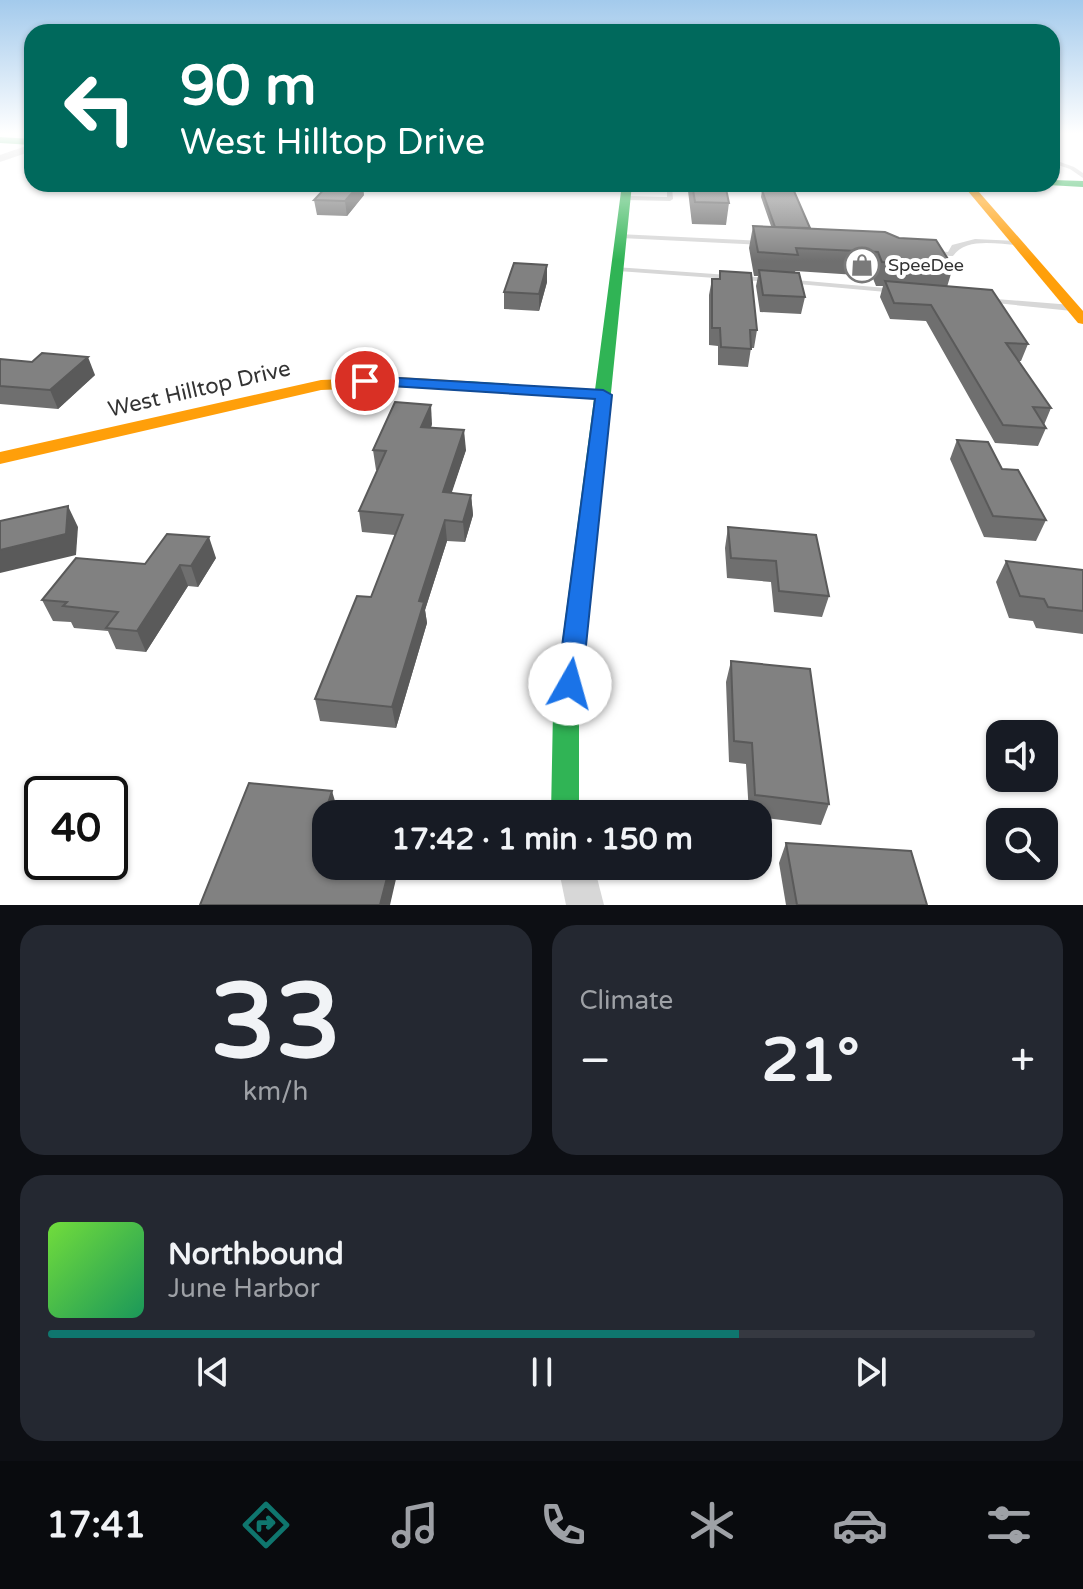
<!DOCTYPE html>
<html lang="en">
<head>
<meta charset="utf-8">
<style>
	:root { --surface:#171b24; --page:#242831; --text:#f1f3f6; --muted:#9ea1a6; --line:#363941; --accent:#0f766e }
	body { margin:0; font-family:"Varela Round",sans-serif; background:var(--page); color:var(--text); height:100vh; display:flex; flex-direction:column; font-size:30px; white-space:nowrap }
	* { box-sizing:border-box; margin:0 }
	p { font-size:26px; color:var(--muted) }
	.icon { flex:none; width:44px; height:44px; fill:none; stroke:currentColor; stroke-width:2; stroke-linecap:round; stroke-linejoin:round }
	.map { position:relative; height:905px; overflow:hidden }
	.side { display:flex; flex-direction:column; gap:20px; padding:20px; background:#0d0f14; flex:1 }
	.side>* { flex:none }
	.banner { position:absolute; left:24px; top:24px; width:1036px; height:168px; border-radius:24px; box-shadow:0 2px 6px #0004; background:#00695c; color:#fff; overflow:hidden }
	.fabs { position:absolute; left:986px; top:720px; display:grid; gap:16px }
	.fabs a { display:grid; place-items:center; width:72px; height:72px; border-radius:16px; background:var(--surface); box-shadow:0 2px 6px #0004; font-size:40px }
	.speed { position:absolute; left:24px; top:776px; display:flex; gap:16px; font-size:40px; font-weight:700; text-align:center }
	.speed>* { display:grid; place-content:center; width:104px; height:104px; border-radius:50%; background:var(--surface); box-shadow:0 2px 6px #0004; line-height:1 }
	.speed .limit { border:4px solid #111; border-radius:12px; background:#fff; color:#111 }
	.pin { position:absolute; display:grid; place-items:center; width:68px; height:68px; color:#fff; margin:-34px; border:4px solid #fff; border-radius:50%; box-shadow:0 2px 8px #0007 }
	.me { position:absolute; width:88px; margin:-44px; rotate:7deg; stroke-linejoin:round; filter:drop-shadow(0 0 6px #0008) }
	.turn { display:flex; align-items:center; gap:28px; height:168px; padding:0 24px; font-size:36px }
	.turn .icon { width:104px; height:104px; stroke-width:2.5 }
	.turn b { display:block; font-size:56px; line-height:68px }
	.big { font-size:60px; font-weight:700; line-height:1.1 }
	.side .tile { flex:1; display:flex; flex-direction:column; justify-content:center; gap:12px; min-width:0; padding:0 28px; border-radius:24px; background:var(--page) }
	.side .dial { align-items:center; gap:0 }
	.dial b { font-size:104px; line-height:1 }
	.song { display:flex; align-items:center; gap:24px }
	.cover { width:96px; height:96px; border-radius:12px; background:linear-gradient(135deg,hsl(100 70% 55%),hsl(150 70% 35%)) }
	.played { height:8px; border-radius:4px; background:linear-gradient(90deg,var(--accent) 70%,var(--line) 70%) }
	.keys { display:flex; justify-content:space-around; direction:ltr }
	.heat { display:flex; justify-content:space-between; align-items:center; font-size:44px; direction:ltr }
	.side .tiles { flex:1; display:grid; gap:20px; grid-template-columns:1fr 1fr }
	.tile:last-child { grid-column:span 2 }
	.trip { position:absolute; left:312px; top:800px; width:460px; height:80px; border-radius:24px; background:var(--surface); box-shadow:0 2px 6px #0004; font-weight:700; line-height:80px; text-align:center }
	.tab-bar { display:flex; height:128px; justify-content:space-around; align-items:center; background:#090b0e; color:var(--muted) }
	.tab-bar .icon { width:56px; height:56px }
	.tab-bar .active { color:var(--accent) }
	.tab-bar b { font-size:36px; color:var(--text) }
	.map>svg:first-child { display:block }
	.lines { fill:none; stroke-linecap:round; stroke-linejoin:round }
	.lane { fill:#d7d7d7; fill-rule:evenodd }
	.street { fill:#d7d7d7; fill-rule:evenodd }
	.fast { fill:#30b455; fill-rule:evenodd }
	.slow { fill:#ff9f0a; fill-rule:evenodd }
	.wall { fill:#6f6f6f }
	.shaded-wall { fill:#5a5a5a }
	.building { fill:#818181; stroke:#5a5a5a; stroke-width:2 }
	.route { fill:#1a73e8; stroke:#114b97; stroke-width:2 }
	.labels { text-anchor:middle; stroke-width:8; stroke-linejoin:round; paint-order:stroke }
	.far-poi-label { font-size:18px; fill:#333; stroke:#fff; text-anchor:start }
	.street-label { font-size:22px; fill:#333; stroke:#fff }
</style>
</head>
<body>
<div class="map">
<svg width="1083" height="905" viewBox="0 0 1083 905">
	<rect width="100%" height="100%" fill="#fff"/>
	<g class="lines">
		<g class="lane">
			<polygon points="1052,159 1074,167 1083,173 1083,178 1070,169 1052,163"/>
			<polygon points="667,184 706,184 703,186 672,187 673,199 670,201 626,200 623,198 626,196 667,197"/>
			<polygon points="618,234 765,241 769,243 765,245 621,238 618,238"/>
			<path d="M975 239 1017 241 1021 243 1017 245C997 244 966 237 953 256H950L930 254 926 252 930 250 948 252 952 245Z"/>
			<polygon points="615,267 770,278 774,280 770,282 618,271 614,269"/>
			<polygon points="784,279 897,289 901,291 897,293 787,283 783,281"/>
			<polygon points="983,298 1072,305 1076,308 1072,311 986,302 983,302"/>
		</g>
		<g class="street">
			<polygon points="32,144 32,151 0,162 0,155"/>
			<polygon points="558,866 594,866 604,905 566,905"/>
		</g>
		<g class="fast">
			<polygon points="0,137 32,139 32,145 0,143"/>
			<polygon points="1052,180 1083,181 1083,187 1048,185 1052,184"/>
			<polygon points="622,184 632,184 579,711 579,814 551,814 553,711 594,399 466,391 458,386 466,381 595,390"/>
		</g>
		<g class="slow">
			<polygon points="962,184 972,184 1083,311 1083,324 1078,323"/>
			<polygon points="397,377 466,381 474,386 466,391 397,387 321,390 0,464 0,452 321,380"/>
		</g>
	</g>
	<g class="wall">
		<polygon points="689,184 725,184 729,203 726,225 692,224 688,191"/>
		<polygon points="762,190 810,228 953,267 947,287 1028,344 1021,361 1019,361 1051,408 1044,425 1046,428 1038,446 995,443 926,321 890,319 880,297 883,286 876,286 872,276 795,271 805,297 801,314 760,312 756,286 758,276 754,276 749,248 753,226 771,226 761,197"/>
		<polygon points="364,195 347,216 317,215 314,200"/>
		<polygon points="547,265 547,282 539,311 504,309 504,292"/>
		<polygon points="720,271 757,330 754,348 751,348 748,367 718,365 718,346 709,345 709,295 712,279 719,279"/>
		<polygon points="0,359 32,362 95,375 58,409 0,404"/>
		<polygon points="432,424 431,428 466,450 451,493 471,495 473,515 465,542 447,541 425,610 427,623 396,728 320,721 315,699 371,597 395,535 362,532 359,511 378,470 376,470 373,450"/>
		<polygon points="957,440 1002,469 1046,520 1036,541 984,537 950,459"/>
		<polygon points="728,527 829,596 822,617 774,612 771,582 727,578 725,548"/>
		<polygon points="216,558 198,587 188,586 146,652 116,649 108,631 74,628 71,622 53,621 42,600 145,564"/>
		<polygon points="1006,561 1083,570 1083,634 1036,628 1033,621 1009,618 996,582"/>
		<polygon points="731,661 829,804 821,825 758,817 758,814 749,814 746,764 729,762 726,682"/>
		<polygon points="786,843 927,905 786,905 779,863"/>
	</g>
	<g class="shaded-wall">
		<polygon points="360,184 363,184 364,195 347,216 345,201"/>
		<polygon points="547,265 547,282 539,311 539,294"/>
		<polygon points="88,357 95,375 58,409 50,390"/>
		<polygon points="431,405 432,424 423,447 421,427"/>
		<polygon points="464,430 466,450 445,513 443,492"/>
		<polygon points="471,495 473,515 465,542 463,522"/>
		<polygon points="68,506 78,527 76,555 0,573 0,550"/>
		<polygon points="445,520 447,541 425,610 427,623 396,728 392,707 419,601"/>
		<polygon points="209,537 216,558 198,587 191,566"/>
		<polygon points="180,565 188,586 146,652 137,631"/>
		<polygon points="332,791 338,811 337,814 326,814 326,848 317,837"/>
		<polygon points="390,866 399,866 390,905 380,905"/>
	</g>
	<g class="building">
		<polygon points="329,184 360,184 345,201 314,200"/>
		<polygon points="692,184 725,184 729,203 695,202"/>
		<polygon points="762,190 794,191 810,228 775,227"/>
		<polygon points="753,226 885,232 899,238 936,240 953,267 882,262 878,252 796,248 798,255 758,252"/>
		<polygon points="514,263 547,265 539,294 504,292"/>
		<polygon points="759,270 799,273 805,297 763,295"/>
		<polygon points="720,271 751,273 757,330 750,330 751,349 721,347 720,328 712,328 712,279 720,279"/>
		<polygon points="885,281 992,290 1028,344 1006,343 1051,408 1033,407 1046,428 1003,425 931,305 894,303"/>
		<polygon points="42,353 88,357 50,390 0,386 0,359 32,362"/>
		<polygon points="395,402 431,405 421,427 464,430 443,492 471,495 463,522 445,520 419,601 424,602 392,707 315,699 357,596 371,597 403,515 359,511 386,451 373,450"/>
		<polygon points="957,440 988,442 1002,469 1018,470 1046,520 993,516"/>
		<polygon points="68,506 66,534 0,550 0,521"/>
		<polygon points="728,527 816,535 829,596 779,591 776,561 731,558"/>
		<polygon points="167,534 209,537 191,566 180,565 137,631 106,628 118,612 63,606 67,602 42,600 76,558 145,564"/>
		<polygon points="1006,561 1083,570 1083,611 1048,607 1044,599 1020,596"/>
		<polygon points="731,661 810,669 829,804 755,795 752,743 734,741"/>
		<polygon points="249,783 332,791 317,837 326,838 326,866 390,866 380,905 200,905"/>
		<polygon points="786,843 911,851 927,905 797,905"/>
	</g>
	<linearGradient id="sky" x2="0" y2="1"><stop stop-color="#a3caec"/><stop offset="0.51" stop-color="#fff"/><stop offset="1" stop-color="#fff" stop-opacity="0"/></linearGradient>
	<rect width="1083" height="261" fill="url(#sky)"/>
	<polygon class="route" points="365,376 603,390 612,395 582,684 578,691 570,694 561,691 557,684 595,399 359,384 357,381"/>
	<defs>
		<g id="shop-ring" transform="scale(1.8)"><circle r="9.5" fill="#fff" stroke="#7a7a7a" stroke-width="1.5"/><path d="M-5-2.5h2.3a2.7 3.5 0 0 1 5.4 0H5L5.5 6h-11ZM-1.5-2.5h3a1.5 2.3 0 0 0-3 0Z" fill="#7a7a7a"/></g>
	</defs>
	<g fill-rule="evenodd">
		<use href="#shop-ring" x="862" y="265"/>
	</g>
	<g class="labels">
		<g class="far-poi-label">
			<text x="888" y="271">SpeeDee</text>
		</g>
		<g class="street-label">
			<text transform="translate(199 388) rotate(-13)" y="8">West Hilltop Drive</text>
		</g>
	</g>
</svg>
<div class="fabs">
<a><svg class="icon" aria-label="sound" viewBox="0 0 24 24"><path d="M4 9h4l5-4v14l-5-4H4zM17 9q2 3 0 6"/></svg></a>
<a><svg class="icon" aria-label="search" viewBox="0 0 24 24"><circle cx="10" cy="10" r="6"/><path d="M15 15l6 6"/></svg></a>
</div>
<div class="speed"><div class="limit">40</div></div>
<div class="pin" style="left:365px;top:381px;background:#d93025"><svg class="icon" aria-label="arrive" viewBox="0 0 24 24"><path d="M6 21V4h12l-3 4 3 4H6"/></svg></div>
<svg class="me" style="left:570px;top:684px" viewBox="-20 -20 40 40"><circle r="19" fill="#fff"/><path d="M0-13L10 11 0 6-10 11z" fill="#1a73e8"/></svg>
<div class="trip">17:42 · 1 min · 150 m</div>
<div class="banner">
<div class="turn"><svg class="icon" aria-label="left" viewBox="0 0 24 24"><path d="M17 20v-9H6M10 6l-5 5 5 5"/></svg><div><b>90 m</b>West Hilltop Drive</div></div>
</div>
</div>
<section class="side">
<div class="tiles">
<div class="tile dial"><b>33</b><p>km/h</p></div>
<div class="tile"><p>Climate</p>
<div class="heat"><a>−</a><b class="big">21°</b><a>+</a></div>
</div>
<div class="tile">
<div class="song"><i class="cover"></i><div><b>Northbound</b><p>June Harbor</p></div></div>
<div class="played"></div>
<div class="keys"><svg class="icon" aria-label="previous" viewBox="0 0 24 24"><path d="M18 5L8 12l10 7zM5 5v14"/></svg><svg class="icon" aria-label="pause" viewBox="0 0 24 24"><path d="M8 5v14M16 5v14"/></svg><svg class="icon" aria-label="next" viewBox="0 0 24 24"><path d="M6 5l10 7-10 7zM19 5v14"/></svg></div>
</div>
</div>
</section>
<nav class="tab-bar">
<b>17:41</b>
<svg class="icon active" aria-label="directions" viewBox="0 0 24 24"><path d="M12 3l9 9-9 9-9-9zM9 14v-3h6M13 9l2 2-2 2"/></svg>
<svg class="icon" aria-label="music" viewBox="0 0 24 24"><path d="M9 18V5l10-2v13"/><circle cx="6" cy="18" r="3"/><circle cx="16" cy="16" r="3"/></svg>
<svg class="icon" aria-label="phone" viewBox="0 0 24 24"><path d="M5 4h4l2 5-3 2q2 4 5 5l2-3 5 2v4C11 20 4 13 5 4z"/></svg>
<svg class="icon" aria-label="climate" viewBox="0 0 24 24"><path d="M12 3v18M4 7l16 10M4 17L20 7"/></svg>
<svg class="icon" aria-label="car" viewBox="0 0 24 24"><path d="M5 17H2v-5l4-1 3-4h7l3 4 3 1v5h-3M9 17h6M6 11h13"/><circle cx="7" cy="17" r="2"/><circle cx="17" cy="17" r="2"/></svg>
<svg class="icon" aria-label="filters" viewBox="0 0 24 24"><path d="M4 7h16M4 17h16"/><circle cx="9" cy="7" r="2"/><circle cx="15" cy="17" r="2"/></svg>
</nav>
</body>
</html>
